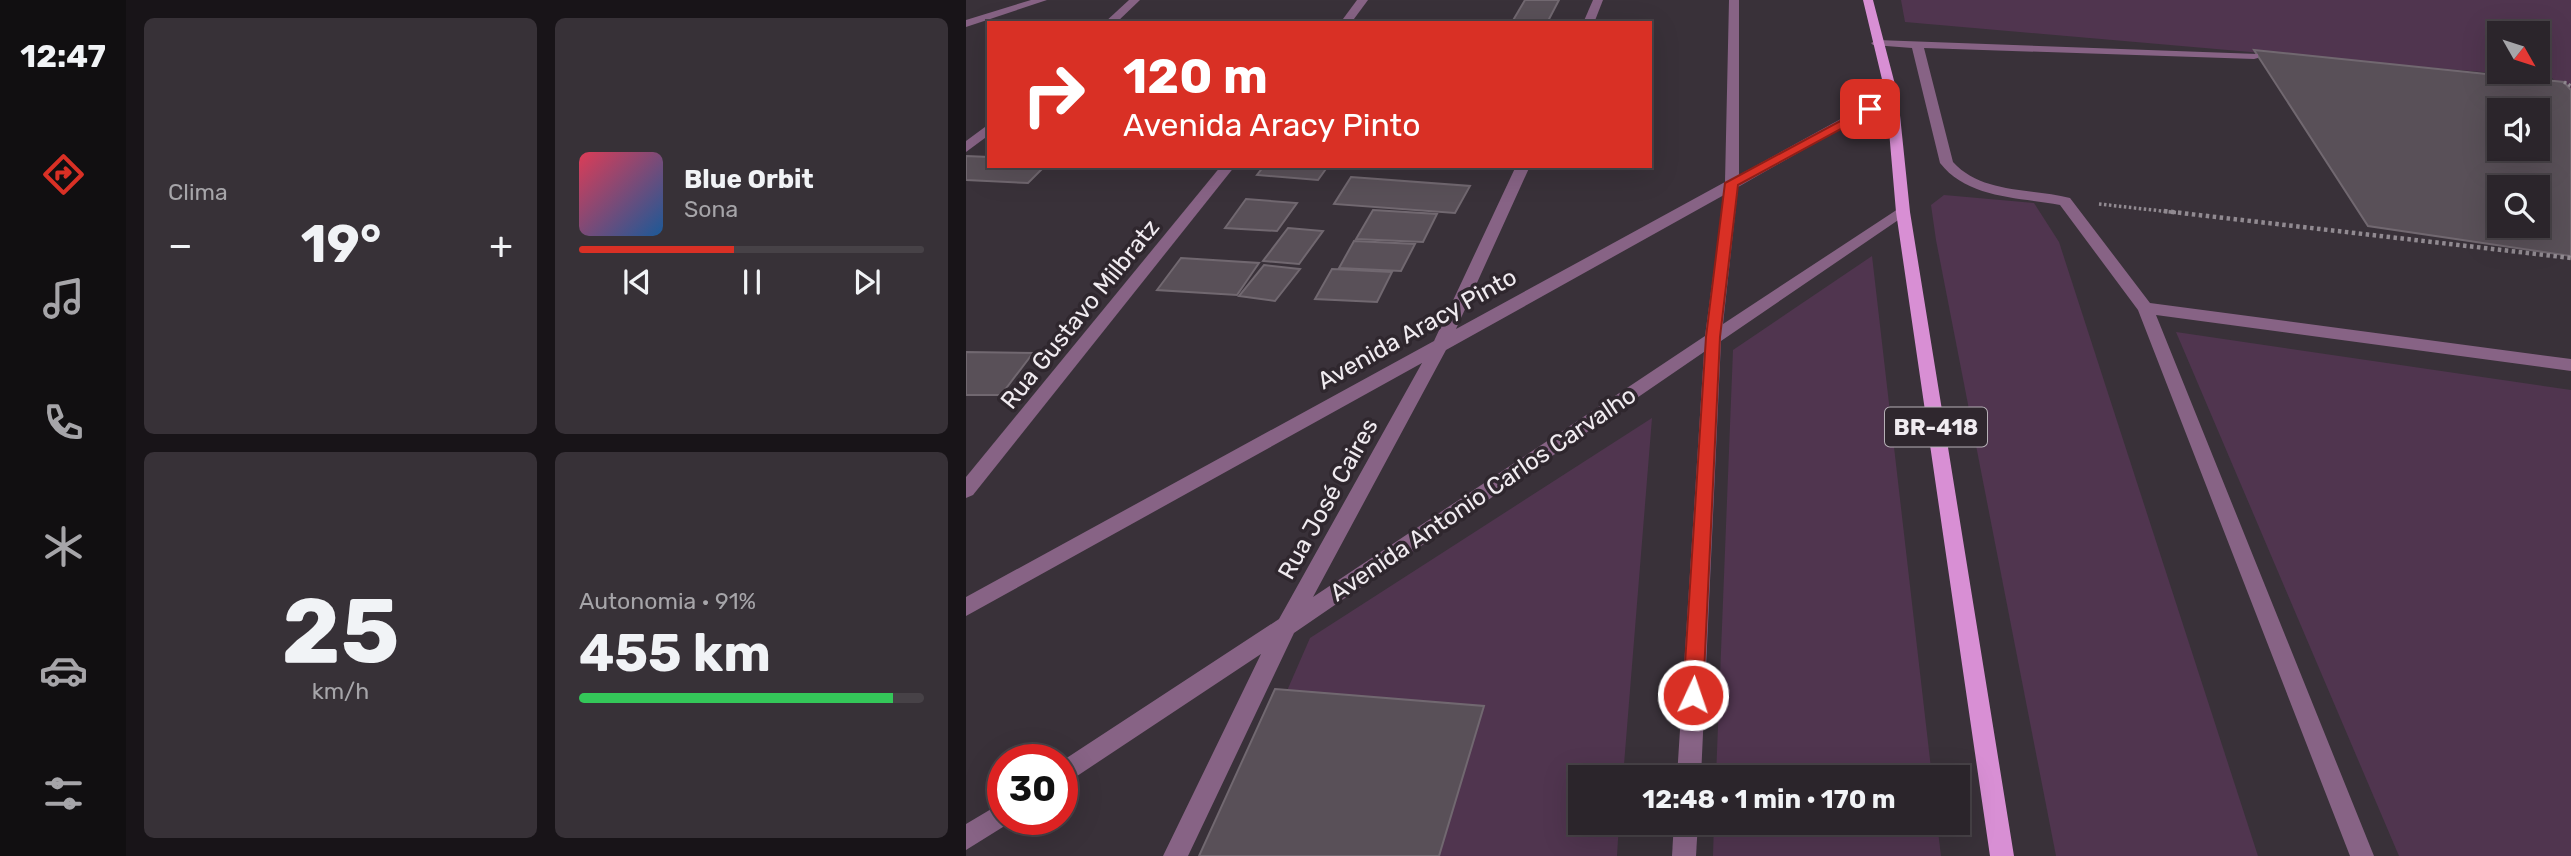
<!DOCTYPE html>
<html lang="pt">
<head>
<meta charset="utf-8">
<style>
	:root { --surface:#2b252b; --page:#373137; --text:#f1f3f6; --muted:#a6a5a9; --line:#474247; --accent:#d93025 }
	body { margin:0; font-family:Rubik,sans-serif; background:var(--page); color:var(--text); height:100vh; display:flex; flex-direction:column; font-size:26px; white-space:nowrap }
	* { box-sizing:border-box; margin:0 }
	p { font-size:23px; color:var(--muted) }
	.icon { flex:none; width:38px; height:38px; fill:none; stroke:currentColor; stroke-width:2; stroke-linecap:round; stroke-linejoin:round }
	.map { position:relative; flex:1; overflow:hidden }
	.side { display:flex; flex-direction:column; gap:18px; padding:18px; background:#181418; width:840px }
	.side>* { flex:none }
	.guide { position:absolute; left:21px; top:21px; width:665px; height:147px; border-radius:0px; box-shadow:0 7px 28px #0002,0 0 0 2px var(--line); background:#d93025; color:#fff; overflow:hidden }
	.needle { width:46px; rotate:129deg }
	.tools { position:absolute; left:1521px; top:21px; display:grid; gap:14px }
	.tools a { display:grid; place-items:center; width:63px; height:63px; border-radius:0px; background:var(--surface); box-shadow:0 7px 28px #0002,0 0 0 2px var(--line); font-size:35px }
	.speed { position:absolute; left:21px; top:744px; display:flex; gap:14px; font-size:35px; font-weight:700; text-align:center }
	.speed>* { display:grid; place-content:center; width:91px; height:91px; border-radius:50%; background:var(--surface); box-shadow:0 7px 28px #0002,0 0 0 2px var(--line); line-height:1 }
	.speed .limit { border:10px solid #d22; background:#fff; color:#111 }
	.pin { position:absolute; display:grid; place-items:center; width:60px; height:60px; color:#fff; margin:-30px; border-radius:14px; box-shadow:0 4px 10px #0006 }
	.me { position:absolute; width:77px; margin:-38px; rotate:3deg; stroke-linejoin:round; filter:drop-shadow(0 0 5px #0008) }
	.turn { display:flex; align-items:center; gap:24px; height:147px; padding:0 21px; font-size:32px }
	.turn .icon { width:91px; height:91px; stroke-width:2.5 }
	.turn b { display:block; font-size:49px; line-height:60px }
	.big { font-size:52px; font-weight:700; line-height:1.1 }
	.side .card { flex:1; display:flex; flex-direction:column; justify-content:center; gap:10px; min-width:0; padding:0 24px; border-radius:10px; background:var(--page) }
	.side .dial { align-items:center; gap:0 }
	.dial b { font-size:91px; line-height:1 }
	.song { display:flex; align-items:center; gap:21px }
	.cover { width:84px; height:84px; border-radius:10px; background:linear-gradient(135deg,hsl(350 70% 55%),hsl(210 70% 35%)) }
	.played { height:7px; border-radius:4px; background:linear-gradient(90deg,var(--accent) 45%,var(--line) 45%) }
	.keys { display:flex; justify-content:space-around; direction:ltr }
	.heat { display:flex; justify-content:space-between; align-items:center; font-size:38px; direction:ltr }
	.charge { height:10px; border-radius:5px; background:linear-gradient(90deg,#34c759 91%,var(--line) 0) }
	.side .tiles { flex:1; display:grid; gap:18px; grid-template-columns:repeat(2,1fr) }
	.trip { position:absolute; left:602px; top:765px; width:402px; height:70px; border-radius:0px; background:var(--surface); box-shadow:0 7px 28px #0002,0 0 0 2px var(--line); font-weight:700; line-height:70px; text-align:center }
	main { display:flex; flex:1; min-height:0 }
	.tab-bar { display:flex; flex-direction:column; width:126px; justify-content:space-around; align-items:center; background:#110f11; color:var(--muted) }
	.tab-bar .icon { width:49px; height:49px }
	.tab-bar .current { color:var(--accent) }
	.tab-bar b { font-size:32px; color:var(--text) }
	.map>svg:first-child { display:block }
	.green { fill:#50354f; fill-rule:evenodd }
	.building { fill:#595058; stroke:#716870; stroke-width:2; fill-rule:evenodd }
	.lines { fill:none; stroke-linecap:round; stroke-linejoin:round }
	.path-far1 { stroke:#918a91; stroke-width:3.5; stroke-dasharray:2.5 2.5; stroke-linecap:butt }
	.path { stroke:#918a91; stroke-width:4.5; stroke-dasharray:3.5 3.5; stroke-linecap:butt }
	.minor { fill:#876385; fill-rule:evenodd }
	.major { fill:#d88fd4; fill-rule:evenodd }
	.route { fill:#d93025; stroke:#8d1f18; stroke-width:2 }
	.labels { text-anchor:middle; stroke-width:7; stroke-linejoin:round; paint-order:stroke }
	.shield { fill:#2f272e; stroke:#b6b0b6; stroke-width:2 }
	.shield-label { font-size:23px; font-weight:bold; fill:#f0ebf0 }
	.street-label { font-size:24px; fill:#f0ebf0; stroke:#2f272e }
</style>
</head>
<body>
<main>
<nav class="tab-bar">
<b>12:47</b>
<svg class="icon current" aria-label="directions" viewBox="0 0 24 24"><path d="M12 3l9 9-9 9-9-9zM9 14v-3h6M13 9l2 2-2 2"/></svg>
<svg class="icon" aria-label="music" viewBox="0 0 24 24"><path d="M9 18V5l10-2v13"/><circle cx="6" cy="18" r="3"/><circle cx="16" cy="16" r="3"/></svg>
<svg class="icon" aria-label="phone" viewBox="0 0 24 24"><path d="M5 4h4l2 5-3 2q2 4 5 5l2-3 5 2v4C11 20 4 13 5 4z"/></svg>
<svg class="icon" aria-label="climate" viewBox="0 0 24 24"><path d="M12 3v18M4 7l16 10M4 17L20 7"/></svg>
<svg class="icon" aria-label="car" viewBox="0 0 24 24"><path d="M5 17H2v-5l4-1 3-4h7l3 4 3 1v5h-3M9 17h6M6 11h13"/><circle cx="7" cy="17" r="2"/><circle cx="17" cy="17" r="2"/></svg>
<svg class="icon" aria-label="filters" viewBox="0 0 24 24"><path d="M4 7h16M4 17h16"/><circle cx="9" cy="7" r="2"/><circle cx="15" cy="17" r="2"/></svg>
</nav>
<section class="side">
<div class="tiles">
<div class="card"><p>Clima</p>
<div class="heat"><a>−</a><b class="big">19°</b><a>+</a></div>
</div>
<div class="card">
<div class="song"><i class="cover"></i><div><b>Blue Orbit</b><p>Sona</p></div></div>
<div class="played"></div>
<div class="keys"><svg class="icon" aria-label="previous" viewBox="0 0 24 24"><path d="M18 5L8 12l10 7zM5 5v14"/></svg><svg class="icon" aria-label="pause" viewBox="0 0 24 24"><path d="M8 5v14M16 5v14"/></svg><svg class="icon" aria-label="next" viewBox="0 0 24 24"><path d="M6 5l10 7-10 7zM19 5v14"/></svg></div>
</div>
<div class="card dial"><b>25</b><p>km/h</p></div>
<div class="card"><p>Autonomia · 91%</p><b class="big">455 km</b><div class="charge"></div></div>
</div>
</section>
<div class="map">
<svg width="1605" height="856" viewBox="0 0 1605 856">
	<rect width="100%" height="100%" fill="#393139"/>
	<g class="green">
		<path d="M935 0H1605V97L1586 78 939 22ZM1533 33H1572V72H1533Z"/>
		<polygon points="978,195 1068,203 1093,242 1292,856 1090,856 970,240 965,205"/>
		<polygon points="906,256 966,777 750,777 767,350"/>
		<polygon points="1210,332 1605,390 1605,856 1433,856"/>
		<polygon points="686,418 657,777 614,777 614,822 653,823 651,856 249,856 344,638"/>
		<polygon points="748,823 971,823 975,856 747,856"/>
	</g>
	<g class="building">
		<polygon points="559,0 593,0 581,23 546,22"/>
		<path d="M1288 50 1598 82 1605 90V256L1402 226ZM1533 110H1572V149H1533ZM1533 187H1572V226H1533Z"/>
		<polygon points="0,156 23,157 23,166 79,166 62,183 0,180"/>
		<polygon points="298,166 362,166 352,180 291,175"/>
		<polygon points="385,177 504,186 489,213 368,204"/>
		<polygon points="280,199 331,203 311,231 259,228"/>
		<polygon points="407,210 471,214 457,242 390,239"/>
		<polygon points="322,228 357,231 333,264 297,261"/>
		<polygon points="388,241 449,244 435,271 373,268"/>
		<polygon points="215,258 293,263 271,295 191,290"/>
		<polygon points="298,265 334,269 309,301 273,296"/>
		<polygon points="366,269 426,272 411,302 349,299"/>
		<polygon points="0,352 67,353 35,395 0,395"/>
		<polygon points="309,689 518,706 473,856 233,856"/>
	</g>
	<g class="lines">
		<g class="path-far1">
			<polyline points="1598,82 1605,86"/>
			<polyline points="1133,204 1214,213"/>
		</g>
		<polyline class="path" points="1198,211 1605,258"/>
		<g class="minor">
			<polygon points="65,0 81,0 0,27 0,20"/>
			<polygon points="163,0 174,0 150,23 138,23"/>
			<polygon points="391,0 402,0 385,23 374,23"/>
			<polygon points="627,0 637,0 628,23 617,23"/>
			<path d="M763 0H773V175L922 93 932 96 772 187 757 324 932 209H942L944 212 755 341 735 777H711L738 352 328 633 222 856H197L295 654 96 786V761L313 619 456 363 0 616V597L468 341 550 166H564L490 329 759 182ZM758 195 739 336 347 597 480 350Z"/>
			<path d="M911 40 1292 54V58L1288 59 958 48 987 162C1016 194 1065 188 1104 198L1184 303 1605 359V371L1190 315 1408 856H1384L1172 310 1094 205C1053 197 1002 199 974 163L946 48 907 45 905 43Z"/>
			<polygon points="23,124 23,135 0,152 0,141"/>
			<polygon points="255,166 269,166 7,495 0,498 0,477"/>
			<polygon points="37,802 37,819 47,819 45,822 0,850 0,824"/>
			<polygon points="708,822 732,822 730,856 706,856"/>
		</g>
		<polygon class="major" points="897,0 907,0 932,96 944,212 1048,856 1024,856 930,212 920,96"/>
	</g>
	<polygon class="route" points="904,105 909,109 908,111 772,185 754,337 737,695 734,701 727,704 720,701 717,695 740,337 759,183"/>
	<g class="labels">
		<rect class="shield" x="919" y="407.5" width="102" height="39" rx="5"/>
		<g class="shield-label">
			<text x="970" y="435">BR-418</text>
		</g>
		<g class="street-label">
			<text transform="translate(114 314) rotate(-51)" y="8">Rua Gustavo Milbratz</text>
			<text transform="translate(451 329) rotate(-29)" y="8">Avenida Aracy Pinto</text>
			<text transform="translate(517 494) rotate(-34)" y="8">Avenida Antonio Carlos Carvalho</text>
			<text transform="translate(362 499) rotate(-61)" y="8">Rua José Caires</text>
		</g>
	</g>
</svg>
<div class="tools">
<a><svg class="needle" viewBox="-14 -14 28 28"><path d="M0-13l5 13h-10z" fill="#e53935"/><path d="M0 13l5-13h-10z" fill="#a6a5a9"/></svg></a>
<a><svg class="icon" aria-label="sound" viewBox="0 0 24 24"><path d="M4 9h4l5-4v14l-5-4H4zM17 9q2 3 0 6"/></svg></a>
<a><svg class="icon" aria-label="search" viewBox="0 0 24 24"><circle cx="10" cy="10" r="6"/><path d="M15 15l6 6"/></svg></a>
</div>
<div class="speed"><div class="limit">30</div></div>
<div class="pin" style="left:904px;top:109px;background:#d93025"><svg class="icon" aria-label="arrive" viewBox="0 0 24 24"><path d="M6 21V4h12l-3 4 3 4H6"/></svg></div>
<svg class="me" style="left:727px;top:695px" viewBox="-20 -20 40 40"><circle r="17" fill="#d93025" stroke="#fff" stroke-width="3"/><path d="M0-11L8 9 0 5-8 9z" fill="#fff"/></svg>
<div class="trip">12:48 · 1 min · 170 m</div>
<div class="guide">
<div class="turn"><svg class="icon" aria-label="right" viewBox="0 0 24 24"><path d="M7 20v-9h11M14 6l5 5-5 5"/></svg><div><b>120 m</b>Avenida Aracy Pinto</div></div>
</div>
</div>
</main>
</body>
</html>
